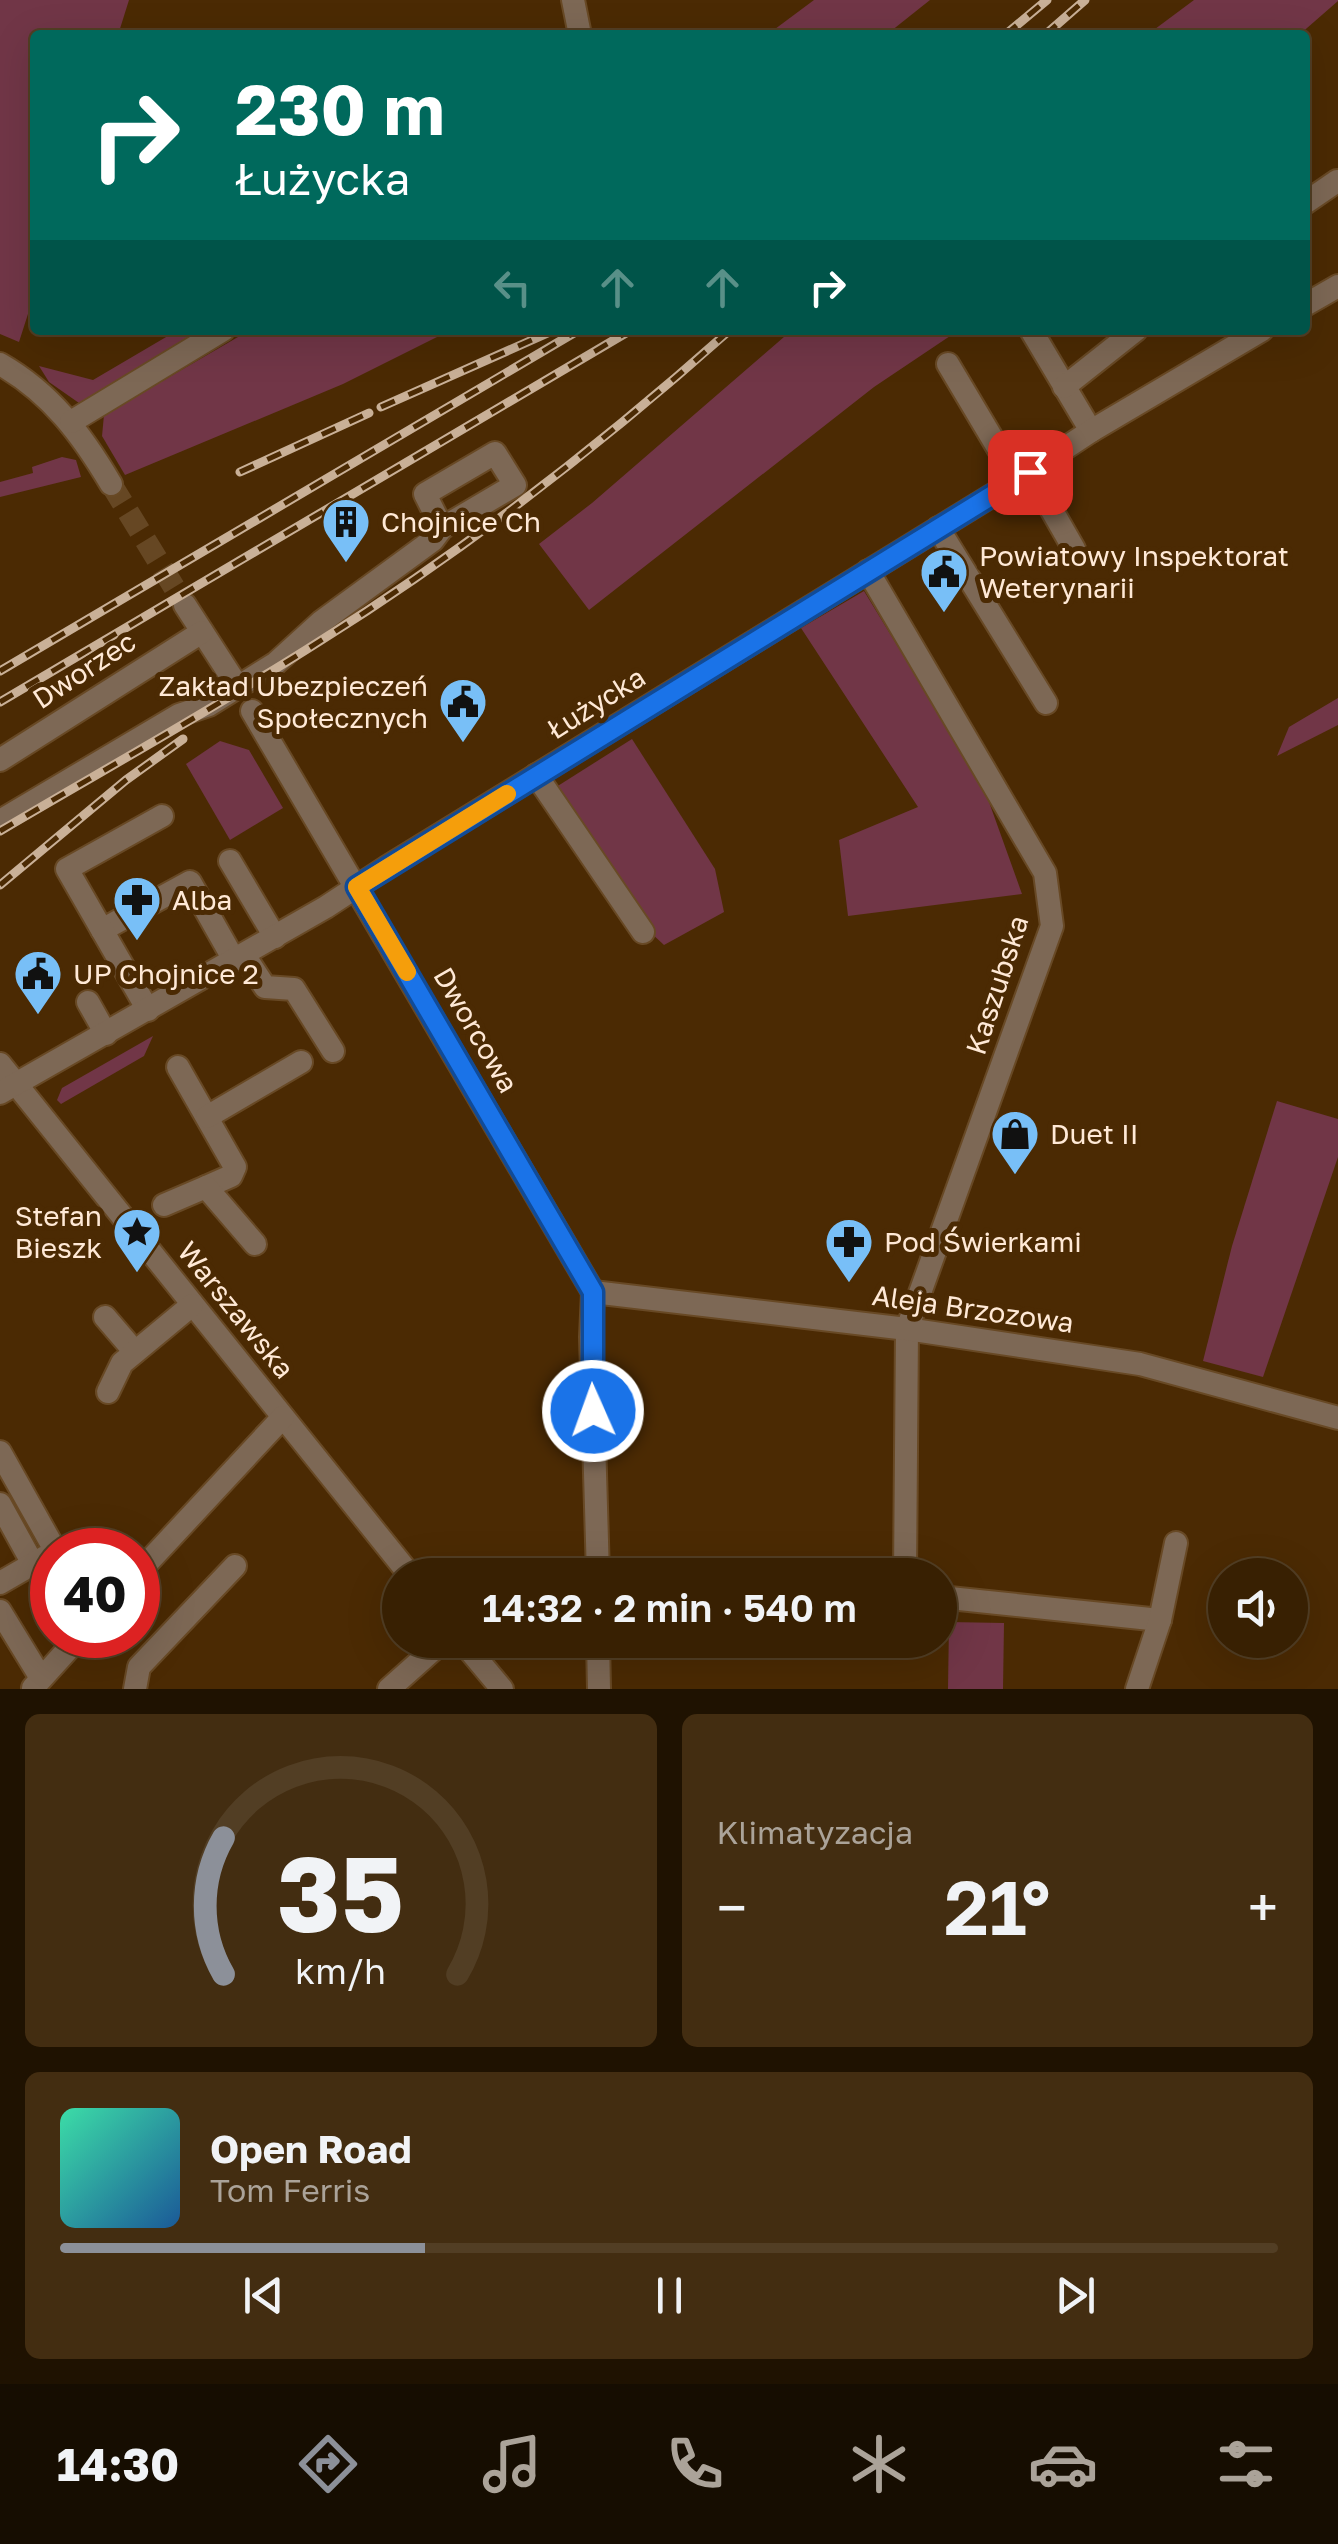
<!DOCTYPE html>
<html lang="pl">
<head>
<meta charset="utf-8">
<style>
	:root { --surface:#382002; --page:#432d11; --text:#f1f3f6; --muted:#aba399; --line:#523e24; --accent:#8c9099 }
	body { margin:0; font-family:"Golos Text",sans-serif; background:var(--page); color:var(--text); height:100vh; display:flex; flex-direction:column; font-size:38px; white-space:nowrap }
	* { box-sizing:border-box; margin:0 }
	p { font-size:32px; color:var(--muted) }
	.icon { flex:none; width:55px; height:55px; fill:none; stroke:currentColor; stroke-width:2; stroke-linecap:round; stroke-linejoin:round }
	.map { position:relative; height:1689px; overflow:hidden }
	.side { display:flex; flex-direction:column; gap:25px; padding:25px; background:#1f1201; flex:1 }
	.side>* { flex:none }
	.guide { position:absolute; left:30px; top:30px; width:1280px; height:305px; border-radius:10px; box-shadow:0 10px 40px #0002,0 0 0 2px var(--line); background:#00695c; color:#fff; overflow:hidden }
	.buttons { position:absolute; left:1208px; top:1558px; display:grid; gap:20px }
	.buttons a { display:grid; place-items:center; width:100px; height:100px; border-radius:50%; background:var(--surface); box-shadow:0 10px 40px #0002,0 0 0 2px var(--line); font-size:50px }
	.speed { position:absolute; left:30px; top:1528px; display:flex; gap:20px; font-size:50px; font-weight:700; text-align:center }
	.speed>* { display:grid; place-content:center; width:130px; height:130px; border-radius:50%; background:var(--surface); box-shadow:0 10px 40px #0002,0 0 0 2px var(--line); line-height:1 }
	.speed .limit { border:15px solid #d22; background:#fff; color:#111 }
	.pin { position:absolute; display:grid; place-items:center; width:85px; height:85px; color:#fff; margin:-42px; border-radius:20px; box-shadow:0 5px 15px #0006 }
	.me { position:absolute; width:110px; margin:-55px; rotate:358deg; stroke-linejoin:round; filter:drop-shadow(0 0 8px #0008) }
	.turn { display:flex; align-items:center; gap:35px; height:210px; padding:0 40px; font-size:45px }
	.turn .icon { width:130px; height:130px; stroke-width:2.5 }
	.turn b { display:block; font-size:70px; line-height:85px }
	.lanes { display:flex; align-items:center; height:95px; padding:0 40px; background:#0003; justify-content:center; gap:50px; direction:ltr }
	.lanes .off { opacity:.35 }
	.big { font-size:75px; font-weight:600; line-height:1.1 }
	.side .card { flex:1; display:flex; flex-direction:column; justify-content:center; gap:15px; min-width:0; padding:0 35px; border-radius:15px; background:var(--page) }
	.side .dial { align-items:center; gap:0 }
	.dial svg { height:260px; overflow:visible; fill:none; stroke:var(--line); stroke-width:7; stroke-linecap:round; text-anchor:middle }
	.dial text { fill:var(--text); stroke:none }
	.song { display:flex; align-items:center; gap:30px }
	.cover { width:120px; height:120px; border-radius:15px; background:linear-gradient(135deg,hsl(160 70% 55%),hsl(210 70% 35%)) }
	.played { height:10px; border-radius:5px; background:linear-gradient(90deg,var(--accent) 30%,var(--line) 30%) }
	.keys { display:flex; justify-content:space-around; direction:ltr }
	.heat { display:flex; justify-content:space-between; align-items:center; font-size:55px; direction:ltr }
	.side .tiles { flex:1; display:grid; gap:25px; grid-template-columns:1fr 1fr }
	.card:last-child { grid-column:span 2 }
	.trip { position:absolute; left:382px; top:1558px; width:575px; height:100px; border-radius:50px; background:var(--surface); box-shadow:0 10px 40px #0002,0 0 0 2px var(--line); font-weight:600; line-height:100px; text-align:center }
	.dock { display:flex; height:160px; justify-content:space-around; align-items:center; background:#160d01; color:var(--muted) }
	.dock .icon { width:70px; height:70px }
	.dock .selected { color:var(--accent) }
	.dock b { font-size:45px; color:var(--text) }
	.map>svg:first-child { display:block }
	.green { fill:#713647 }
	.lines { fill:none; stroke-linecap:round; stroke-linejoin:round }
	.minor-tunnel { stroke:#664723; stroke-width:22; stroke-dasharray:22 11; stroke-linecap:butt }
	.minor-casing { stroke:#684925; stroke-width:26 }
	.minor { stroke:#7d6855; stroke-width:22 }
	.rail-casing { stroke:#c9b097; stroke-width:9 }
	.rail { stroke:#4b2a03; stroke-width:5; stroke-dasharray:15; stroke-linecap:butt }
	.route-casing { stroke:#114b97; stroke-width:25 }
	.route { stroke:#1a73e8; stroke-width:18 }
	.slow { stroke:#f59e0b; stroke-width:18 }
	.labels { text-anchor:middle; stroke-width:10; stroke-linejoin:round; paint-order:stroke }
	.poi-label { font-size:28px; fill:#ffe9d6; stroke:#4b2a03; text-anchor:start }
	.street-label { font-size:28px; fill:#ffe9d6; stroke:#4b2a03 }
</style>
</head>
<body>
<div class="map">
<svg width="1338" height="1689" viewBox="0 0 1338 1689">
	<rect width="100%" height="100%" fill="#4b2a03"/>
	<g class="green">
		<polygon points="0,0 129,0 118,35 35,35 35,292 19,342 0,334"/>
		<polygon points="814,0 930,0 886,35 767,35"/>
		<polygon points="1194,0 1338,0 1338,1 1299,35 1147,35"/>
		<polygon points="178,330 201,330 79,403 49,382 39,366 93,380"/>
		<polygon points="250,330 451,330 343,384 125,475 102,436 104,415"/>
		<polygon points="792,330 959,330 874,387 589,610 539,544 592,503"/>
		<polygon points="62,457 76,460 81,477 0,497 0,482 33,473 32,467"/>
		<polygon points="864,591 984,788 1022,894 848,916 839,840 918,807 801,628"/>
		<polygon points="1338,698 1338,725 1277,756 1289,727"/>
		<polygon points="632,739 715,869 724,912 664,945 650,932 553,789"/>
		<polygon points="220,741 249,750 283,808 230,840 186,764"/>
		<polygon points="153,1036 144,1056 61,1104 57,1100 62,1088"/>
		<polygon points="1277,1101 1338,1119 1338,1157 1263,1377 1203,1361 1232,1246"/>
		<polygon points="949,1622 1004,1623 1003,1689 948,1689"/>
	</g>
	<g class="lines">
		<polyline class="minor-tunnel" points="111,484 185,605"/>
		<g class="minor-casing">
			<g id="minor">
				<polyline points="573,0 580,35"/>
				<polyline points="1305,203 1337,181"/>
				<polyline points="1305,305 1338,286"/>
				<polyline points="1031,330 1091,431"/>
				<path d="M0 364C51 393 82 435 111 484"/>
				<polyline points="948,364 1017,480"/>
				<polyline points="1064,387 1136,330"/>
				<polyline points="71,422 223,330"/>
				<polyline points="1030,472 1074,549"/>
				<polyline points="938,528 1046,703"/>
				<polyline points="868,571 1045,873 1052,926 907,1329 905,1575"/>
				<polyline points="185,605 236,684"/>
				<polyline points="252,711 593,1292 591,1337 598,1575"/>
				<polyline points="0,760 202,632"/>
				<polyline points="536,775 643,932"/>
				<polyline points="0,821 179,715 209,705 276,663 321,622 433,540 442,528 515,485 495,453 425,494 442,528"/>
				<polyline points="230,861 275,937"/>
				<polyline points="102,930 190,882 234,960"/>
				<polyline points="244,955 265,987 294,989 333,1051"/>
				<polyline points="88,1002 106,1034"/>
				<polyline points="148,1010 67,869 162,816"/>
				<polyline points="0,1064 410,1575"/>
				<polyline points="178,1067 235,1167 231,1176 206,1187"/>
				<polyline points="0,1093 326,907 387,867 1017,480 1091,431 1262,330"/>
				<polyline points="207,1117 301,1062"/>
				<polyline points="164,1205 206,1187 255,1244"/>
				<polyline points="593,1292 907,1329 1140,1364 1338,1418"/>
				<polyline points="105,1317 135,1352"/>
				<polyline points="108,1392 122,1363 192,1305"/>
				<polyline points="0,1452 55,1550"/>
				<polyline points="0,1504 33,1564"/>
				<polyline points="138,1573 283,1417"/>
				<polyline points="0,1583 45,1557"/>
				<polyline points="940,1597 1160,1620"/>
				<polyline points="0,1611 41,1678"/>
				<polyline points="461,1640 502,1689"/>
				<polyline points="598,1640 599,1689"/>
				<polyline points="33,1688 81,1635"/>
				<polyline points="135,1689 139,1667 235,1566"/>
				<polyline points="389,1689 444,1640"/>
				<polyline points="1137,1689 1160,1620 1176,1543"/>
			</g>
		</g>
		<use href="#minor" class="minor"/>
		<g class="rail-casing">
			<g id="rail">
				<polyline points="1005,35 1047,0"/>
				<polyline points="1045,35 1085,0"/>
				<polyline points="381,407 550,332"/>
				<polyline points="240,472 369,413"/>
				<polyline points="0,671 579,330"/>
				<polyline points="0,702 631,330"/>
				<path d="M0 831C107 768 215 708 320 641 465 550 602 444 730 330"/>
				<polyline points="0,885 126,780 183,739"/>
			</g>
		</g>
		<use href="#rail" class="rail"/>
	</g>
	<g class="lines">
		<g class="route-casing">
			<polyline id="route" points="593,1411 593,1292 357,887 1030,472"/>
		</g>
		<use href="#route" class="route"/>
		<polyline class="slow" points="407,972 357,887 507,794"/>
	</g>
	<defs>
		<g id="building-pin" transform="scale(2.5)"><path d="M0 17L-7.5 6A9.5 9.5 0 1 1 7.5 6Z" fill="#78bff7" stroke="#4b2a03"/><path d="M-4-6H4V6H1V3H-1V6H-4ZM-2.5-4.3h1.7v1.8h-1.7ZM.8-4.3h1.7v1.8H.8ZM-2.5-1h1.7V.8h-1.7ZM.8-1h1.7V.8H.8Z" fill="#111"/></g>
		<g id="civic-pin" transform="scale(2.5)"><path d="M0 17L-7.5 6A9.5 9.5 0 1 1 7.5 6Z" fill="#78bff7" stroke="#4b2a03"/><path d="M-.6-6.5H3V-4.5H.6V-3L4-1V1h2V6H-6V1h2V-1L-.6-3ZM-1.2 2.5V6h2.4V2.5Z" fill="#111"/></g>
		<g id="pharmacy-pin" transform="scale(2.5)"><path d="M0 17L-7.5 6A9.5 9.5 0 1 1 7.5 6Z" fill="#78bff7" stroke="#4b2a03"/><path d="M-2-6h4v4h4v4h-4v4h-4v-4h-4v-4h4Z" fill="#111"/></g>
		<g id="shop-pin" transform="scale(2.5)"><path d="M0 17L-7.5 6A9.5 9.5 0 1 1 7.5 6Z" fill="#78bff7" stroke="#4b2a03"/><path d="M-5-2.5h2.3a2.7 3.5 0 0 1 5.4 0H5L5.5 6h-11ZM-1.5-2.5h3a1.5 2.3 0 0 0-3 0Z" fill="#111"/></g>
		<g id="sight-pin" transform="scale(2.5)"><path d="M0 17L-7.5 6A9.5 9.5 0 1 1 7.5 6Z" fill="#78bff7" stroke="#4b2a03"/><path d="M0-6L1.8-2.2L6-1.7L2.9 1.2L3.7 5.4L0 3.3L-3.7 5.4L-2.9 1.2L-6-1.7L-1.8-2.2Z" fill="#111"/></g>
	</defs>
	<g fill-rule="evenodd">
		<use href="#building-pin" x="346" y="522"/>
		<use href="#civic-pin" x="944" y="572"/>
		<use href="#civic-pin" x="463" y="702"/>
		<use href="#pharmacy-pin" x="137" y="900"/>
		<use href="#civic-pin" x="38" y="974"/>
		<use href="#shop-pin" x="1015" y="1134"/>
		<use href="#sight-pin" x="137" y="1232"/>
		<use href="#pharmacy-pin" x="849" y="1242"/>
	</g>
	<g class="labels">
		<g class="poi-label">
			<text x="381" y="532">Chojnice Ch</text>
			<text x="979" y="566">Powiatowy Inspektorat<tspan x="979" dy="32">Weterynarii</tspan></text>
			<text x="428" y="696" text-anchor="end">Zakład Ubezpieczeń<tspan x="428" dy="32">Społecznych</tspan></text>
			<text x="172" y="910">Alba</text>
			<text x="73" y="984">UP Chojnice 2</text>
			<text x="1050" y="1144">Duet II</text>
			<text x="102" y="1226" text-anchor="end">Stefan<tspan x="102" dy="32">Bieszk</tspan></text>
			<text x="884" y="1252">Pod Świerkami</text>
		</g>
		<g class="street-label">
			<text transform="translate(84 670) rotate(-33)" y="10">Dworzec</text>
			<text transform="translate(596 703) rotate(-32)" y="10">Łużycka</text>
			<text transform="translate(997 985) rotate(-72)" y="10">Kaszubska</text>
			<text transform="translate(476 1030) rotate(60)" y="10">Dworcowa</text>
			<text transform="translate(973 1309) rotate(8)" y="10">Aleja Brzozowa</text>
			<text transform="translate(236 1310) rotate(51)" y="10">Warszawska</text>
		</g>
	</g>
</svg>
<div class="buttons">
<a><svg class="icon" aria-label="sound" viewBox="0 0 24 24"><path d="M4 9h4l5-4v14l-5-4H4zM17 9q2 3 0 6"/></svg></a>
</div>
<div class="speed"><div class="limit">40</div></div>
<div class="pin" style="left:1030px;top:472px;background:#d93025"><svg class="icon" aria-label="arrive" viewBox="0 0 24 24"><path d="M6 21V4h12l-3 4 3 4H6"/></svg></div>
<svg class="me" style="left:593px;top:1411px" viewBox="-20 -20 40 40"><circle r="17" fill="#1a73e8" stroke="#fff" stroke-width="3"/><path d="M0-11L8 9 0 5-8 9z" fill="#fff"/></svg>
<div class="trip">14:32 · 2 min · 540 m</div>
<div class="guide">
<div class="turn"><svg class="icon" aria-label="right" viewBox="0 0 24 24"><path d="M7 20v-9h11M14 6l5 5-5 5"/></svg><div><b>230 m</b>Łużycka</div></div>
<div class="lanes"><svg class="icon off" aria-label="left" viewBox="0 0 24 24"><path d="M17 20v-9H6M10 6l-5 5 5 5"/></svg><svg class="icon off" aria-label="ahead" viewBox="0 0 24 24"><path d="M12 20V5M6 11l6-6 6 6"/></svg><svg class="icon off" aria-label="ahead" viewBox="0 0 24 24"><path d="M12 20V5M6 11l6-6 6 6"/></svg><svg class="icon" aria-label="right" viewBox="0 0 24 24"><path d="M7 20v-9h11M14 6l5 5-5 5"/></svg></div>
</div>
</div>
<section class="side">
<div class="tiles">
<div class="card dial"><svg viewBox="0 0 100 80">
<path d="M14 69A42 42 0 1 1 86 69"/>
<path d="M14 69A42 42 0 0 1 14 27" stroke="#8c9099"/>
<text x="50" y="56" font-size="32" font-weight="700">35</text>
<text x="50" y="72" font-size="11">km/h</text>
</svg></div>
<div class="card"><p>Klimatyzacja</p>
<div class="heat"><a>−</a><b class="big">21°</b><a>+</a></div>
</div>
<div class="card">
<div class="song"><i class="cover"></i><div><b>Open Road</b><p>Tom Ferris</p></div></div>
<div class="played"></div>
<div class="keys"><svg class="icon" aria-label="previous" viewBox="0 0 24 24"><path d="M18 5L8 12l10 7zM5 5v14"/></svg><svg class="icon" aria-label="pause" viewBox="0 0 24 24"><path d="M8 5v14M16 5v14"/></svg><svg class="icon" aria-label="next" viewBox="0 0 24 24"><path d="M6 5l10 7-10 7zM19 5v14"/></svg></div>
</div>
</div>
</section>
<nav class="dock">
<b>14:30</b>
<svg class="icon selected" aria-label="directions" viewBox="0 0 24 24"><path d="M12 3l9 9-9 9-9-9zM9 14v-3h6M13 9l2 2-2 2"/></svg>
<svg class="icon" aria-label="music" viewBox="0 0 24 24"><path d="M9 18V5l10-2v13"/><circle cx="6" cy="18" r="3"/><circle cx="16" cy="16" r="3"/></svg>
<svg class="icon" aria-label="phone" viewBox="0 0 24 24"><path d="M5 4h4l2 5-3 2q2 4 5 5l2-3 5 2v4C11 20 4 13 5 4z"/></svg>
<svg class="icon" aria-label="climate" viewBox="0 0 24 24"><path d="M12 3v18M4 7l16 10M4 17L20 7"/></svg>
<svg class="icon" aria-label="car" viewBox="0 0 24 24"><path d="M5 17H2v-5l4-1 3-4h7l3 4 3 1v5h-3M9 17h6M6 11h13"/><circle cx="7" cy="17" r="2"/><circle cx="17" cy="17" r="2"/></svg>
<svg class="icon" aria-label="filters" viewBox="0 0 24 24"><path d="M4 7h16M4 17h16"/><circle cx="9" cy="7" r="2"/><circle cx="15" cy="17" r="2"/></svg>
</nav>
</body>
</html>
